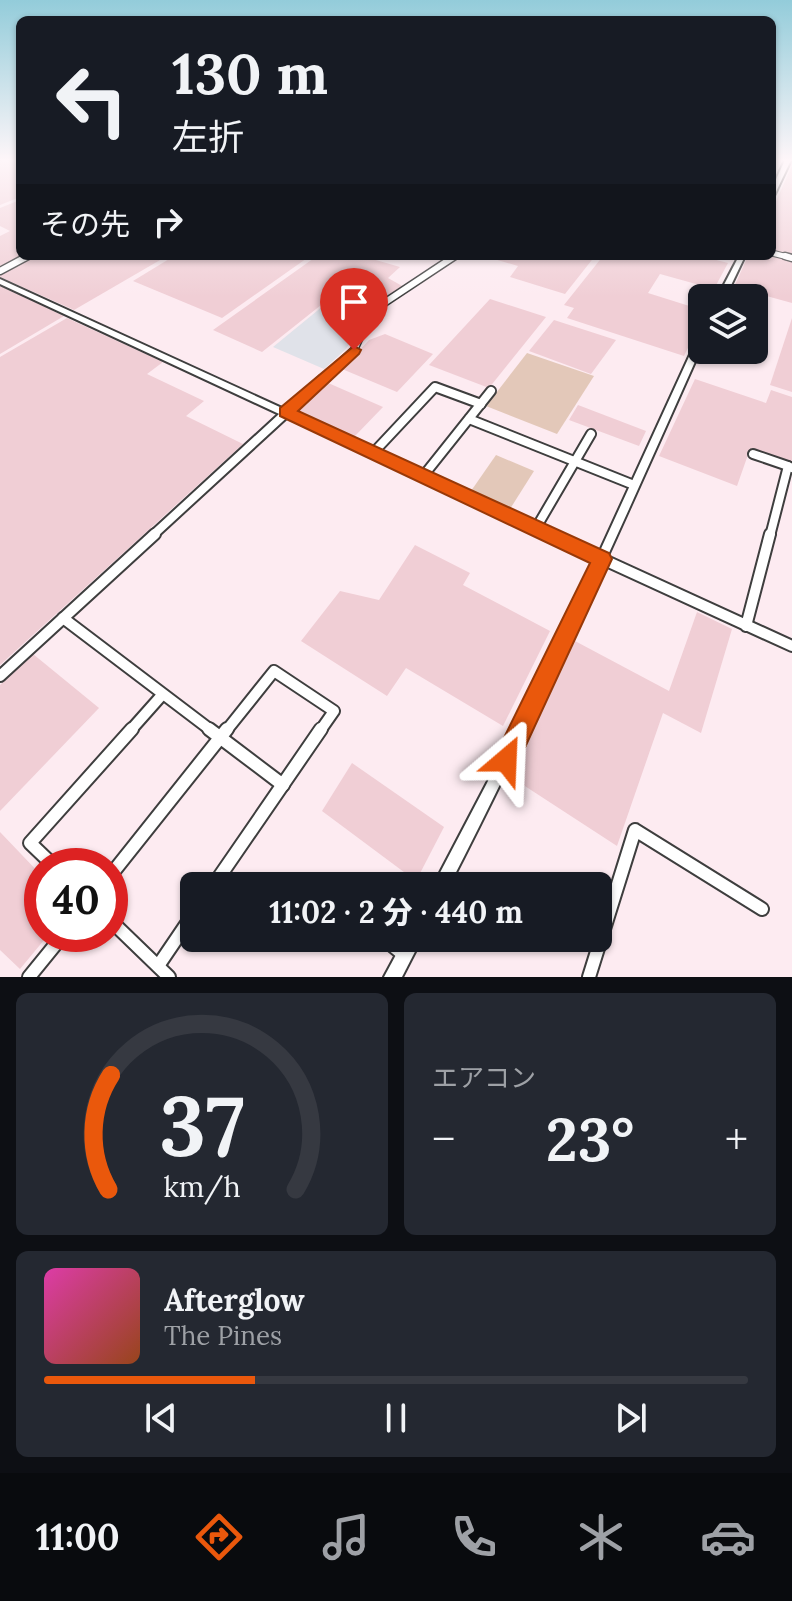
<!DOCTYPE html>
<html lang="ja">
<head>
<meta charset="utf-8">
<style>
	:root { --surface:#171b24; --page:#242831; --text:#f1f3f6; --muted:#9ea1a6; --line:#363941; --accent:#ea580c }
	body { margin:0; font-family:Lora,"Noto Sans JP",serif; background:var(--page); color:var(--text); height:100vh; display:flex; flex-direction:column; font-size:30px; white-space:nowrap }
	* { box-sizing:border-box; margin:0 }
	p { font-size:26px; color:var(--muted) }
	.icon { flex:none; width:44px; height:44px; fill:none; stroke:currentColor; stroke-width:2; stroke-linecap:round; stroke-linejoin:round }
	.map { position:relative; height:977px; overflow:hidden }
	.panel { display:flex; flex-direction:column; gap:16px; padding:16px; background:#0d0f14; flex:1 }
	.panel>* { flex:none }
	.guide { position:absolute; left:16px; top:16px; width:760px; height:244px; border-radius:12px; box-shadow:0 2px 6px #0004; background:#171b24; color:var(--text); overflow:hidden }
	.controls { position:absolute; left:688px; top:284px; display:grid; gap:16px }
	.controls a { display:grid; place-items:center; width:80px; height:80px; border-radius:12px; background:var(--surface); box-shadow:0 2px 6px #0004; font-size:40px }
	.speed { position:absolute; left:24px; top:848px; display:flex; gap:16px; font-size:40px; font-weight:700; text-align:center }
	.speed>* { display:grid; place-content:center; width:104px; height:104px; border-radius:50%; background:var(--surface); box-shadow:0 2px 6px #0004; line-height:1 }
	.speed .limit { border:12px solid #d22; background:#fff; color:#111 }
	.pin { position:absolute; display:grid; place-items:center; width:68px; height:68px; color:#fff; margin:-82px -34px; border-radius:50% 50% 50% 0; rotate:-45deg; box-shadow:0 0 8px #0007 }
	.pin .icon { rotate:45deg }
	.me { position:absolute; width:88px; margin:-44px; rotate:26deg; stroke-linejoin:round; filter:drop-shadow(0 0 6px #0008) }
	.turn { display:flex; align-items:center; gap:28px; height:168px; padding:0 24px; font-size:36px }
	.turn .icon { width:104px; height:104px; stroke-width:2.5 }
	.turn b { display:block; font-size:56px; line-height:68px }
	.then { display:flex; align-items:center; height:76px; padding:0 24px; background:#0003; gap:16px; font-size:30px }
	.big { font-size:60px; font-weight:800; line-height:1.1 }
	.panel .card { flex:1; display:flex; flex-direction:column; justify-content:center; gap:12px; min-width:0; padding:0 28px; border-radius:12px; background:var(--page) }
	.panel .dial { align-items:center; gap:0 }
	.dial svg { height:208px; overflow:visible; fill:none; stroke:var(--line); stroke-width:7; stroke-linecap:round; text-anchor:middle }
	.dial text { fill:var(--text); stroke:none }
	.song { display:flex; align-items:center; gap:24px }
	.cover { width:96px; height:96px; border-radius:12px; background:linear-gradient(135deg,hsl(320 70% 55%),hsl(20 70% 35%)) }
	.played { height:8px; border-radius:4px; background:linear-gradient(90deg,var(--accent) 30%,var(--line) 30%) }
	.keys { display:flex; justify-content:space-around; direction:ltr }
	.heat { display:flex; justify-content:space-between; align-items:center; font-size:44px; direction:ltr }
	.panel .tiles { flex:1; display:grid; gap:16px; grid-template-columns:1fr 1fr }
	.card:last-child { grid-column:span 2 }
	.trip { position:absolute; left:180px; top:872px; width:432px; height:80px; border-radius:12px; background:var(--surface); box-shadow:0 2px 6px #0004; font-weight:800; line-height:80px; text-align:center }
	.tabs { display:flex; height:128px; justify-content:space-around; align-items:center; background:#090b0e; color:var(--muted) }
	.tabs .icon { width:56px; height:56px }
	.tabs .on { color:var(--accent) }
	.tabs b { font-size:36px; color:var(--text) }
	.map>svg:first-child { display:block }
	.industrial { fill:#e0e2e9 }
	.farmland { fill:#f0ced5 }
	.green { fill:#e3c8b9 }
	.lines { fill:none; stroke-linecap:round; stroke-linejoin:round }
	.minor-far4-casing { stroke:#3e3e3e; stroke-width:7 }
	.minor-far3-casing { stroke:#3e3e3e; stroke-width:9 }
	.minor-far2-casing { stroke:#3e3e3e; stroke-width:12 }
	.minor-far1-casing { stroke:#3e3e3e; stroke-width:14 }
	.minor-casing { stroke:#3e3e3e; stroke-width:16 }
	.tertiary-casing { stroke:#3e3e3e; stroke-width:4 }
	.minor-far4 { stroke:#fff; stroke-width:5 }
	.minor-far3 { stroke:#fff; stroke-width:6 }
	.minor-far2 { stroke:#fff; stroke-width:8 }
	.minor-far1 { stroke:#fff; stroke-width:10 }
	.minor { stroke:#fff; stroke-width:12 }
	.tertiary { fill:#fff; fill-rule:evenodd }
	.route { fill:#ea580c; stroke:#983908; stroke-width:2 }
</style>
</head>
<body>
<div class="map">
<svg width="792" height="977" viewBox="0 0 792 977">
	<rect width="100%" height="100%" fill="#fdebf1"/>
	<polygon class="industrial" points="345,288 378,300 371,307 346,349 324,369 273,347"/>
	<g class="farmland">
		<polygon points="0,160 20,160 20,197 0,205"/>
		<polygon points="792,166 792,256 772,250 772,210"/>
		<polygon points="20,200 20,256 23,256 0,268 0,236 10,231 0,226 0,208"/>
		<polygon points="35,256 167,256 74,310 0,277 0,273"/>
		<polygon points="174,256 310,256 222,318 133,281"/>
		<polygon points="317,256 362,256 400,267 388,278 404,287 381,300 345,286 262,352 213,330"/>
		<polygon points="484,256 595,256 565,294 510,277 518,266"/>
		<polygon points="603,256 701,256 728,263 714,289 660,274 648,293 702,310 702,319 684,356 567,318 574,308 564,305"/>
		<polygon points="748,256 772,256 792,261 792,303 734,287"/>
		<polygon points="0,286 64,316 0,354"/>
		<polygon points="490,299 546,317 489,388 429,365"/>
		<polygon points="67,318 163,362 147,374 204,401 186,416 243,444 0,665 0,357"/>
		<polygon points="792,318 792,392 770,385"/>
		<polygon points="554,320 616,340 591,374 529,351"/>
		<polygon points="385,334 433,354 397,392 342,369 369,340"/>
		<polygon points="695,379 766,403 771,390 792,397 792,465 750,449 737,486 659,456"/>
		<polygon points="326,382 383,407 354,437 296,410"/>
		<polygon points="578,405 646,431 639,446 569,420"/>
		<polygon points="415,545 470,573 463,585 550,631 503,726 406,668 387,696 301,641 340,591 379,600"/>
		<polygon points="697,612 732,629 701,733 663,713 617,846 511,777 575,641 669,691"/>
		<polygon points="33,654 99,708 0,811 0,685"/>
		<polygon points="352,763 444,827 416,881 322,811"/>
		<polygon points="0,832 42,876 42,934 49,934 20,969 0,950"/>
	</g>
	<g class="green">
		<polygon points="527,353 594,376 557,434 486,406"/>
		<polygon points="496,455 534,471 510,509 471,491"/>
	</g>
	<g class="lines">
		<g class="minor-far4-casing">
			<g id="minor-far4">
				<polyline points="772,253 792,258"/>
				<polyline points="25,258 29,256"/>
				<polyline points="452,258 455,256"/>
			</g>
		</g>
		<g class="minor-far3-casing">
			<g id="minor-far3">
				<polyline points="785,256 792,258"/>
				<polyline points="0,271 28,256"/>
				<polyline points="320,381 354,350 368,319 378,307 455,256"/>
			</g>
		</g>
		<g class="minor-far2-casing">
			<g id="minor-far2">
				<polyline points="469,419 634,485"/>
				<polyline points="374,452 435,387 481,404"/>
				<polyline points="753,454 788,466"/>
				<polyline points="424,475 491,391"/>
				<polyline points="536,528 591,434"/>
				<polyline points="152,536 323,379"/>
				<polyline points="770,536 788,466 792,468"/>
			</g>
		</g>
		<g class="minor-far1-casing">
			<g id="minor-far1">
				<polyline points="602,559 792,646"/>
				<polyline points="63,618 212,731"/>
				<polyline points="746,626 770,534"/>
				<polyline points="0,676 155,534"/>
				<polyline points="130,731 162,695"/>
				<polyline points="226,731 274,671 334,711 320,731"/>
			</g>
		</g>
		<g class="minor-casing">
			<g id="minor">
				<polyline points="209,729 283,785"/>
				<polyline points="54,866 30,843 132,729"/>
				<polyline points="110,876 227,729"/>
				<polyline points="213,886 321,729"/>
				<polyline points="110,920 169,977"/>
				<polyline points="383,938 404,955"/>
				<polyline points="158,966 194,913"/>
				<polyline points="29,977 64,934"/>
				<polyline points="589,977 635,830 762,909"/>
			</g>
		</g>
		<g class="tertiary-casing">
			<g id="tertiary">
				<polygon points="785,160 791,160 775,194 772,196 772,188"/>
				<polygon points="739,256 745,256 725,298 717,298"/>
				<path d="M0 279 599 553 698 337 702 335V346C621 528 540 709 449 886H433L487 783 595 561 0 284Z"/>
				<polygon points="405,938 422,938 402,977 384,977"/>
			</g>
		</g>
		<use href="#minor-far4" class="minor-far4"/>
		<use href="#minor-far3" class="minor-far3"/>
		<use href="#minor-far2" class="minor-far2"/>
		<use href="#minor-far1" class="minor-far1"/>
		<use href="#minor" class="minor"/>
		<use href="#tertiary" class="tertiary"/>
	</g>
	<linearGradient id="sky" x2="0" y2="1"><stop stop-color="#93ccda"/><stop offset="0.54" stop-color="#fef6f9"/><stop offset="1" stop-color="#fef6f9" stop-opacity="0"/></linearGradient>
	<rect width="792" height="297" fill="url(#sky)"/>
	<polygon class="route" points="354,346 361,350 359,354 298,411 609,553 612,559 515,769 506,772 497,769 493,760 590,563 280,416 280,408"/>
</svg>
<div class="controls">
<a><svg class="icon" aria-label="layers" viewBox="0 0 24 24"><path d="M12 4l9 5-9 5-9-5zM3 14l9 5 9-5"/></svg></a>
</div>
<div class="speed"><div class="limit">40</div></div>
<div class="pin" style="left:354px;top:350px;background:#d93025"><svg class="icon" aria-label="arrive" viewBox="0 0 24 24"><path d="M6 21V4h12l-3 4 3 4H6"/></svg></div>
<svg class="me" style="left:506px;top:760px" viewBox="-20 -20 40 40"><path d="M0-17L14 15 0 8-14 15z" fill="#ea580c" stroke="#fff" stroke-width="4"/></svg>
<div class="trip">11:02 · 2 分 · 440 m</div>
<div class="guide">
<div class="turn"><svg class="icon" aria-label="left" viewBox="0 0 24 24"><path d="M17 20v-9H6M10 6l-5 5 5 5"/></svg><div><b>130 m</b>左折</div></div>
<div class="then">その先<svg class="icon" aria-label="right" viewBox="0 0 24 24"><path d="M7 20v-9h11M14 6l5 5-5 5"/></svg></div>
</div>
</div>
<section class="panel">
<div class="tiles">
<div class="card dial"><svg viewBox="0 0 100 80">
<path d="M14 69A42 42 0 1 1 86 69"/>
<path d="M14 69A42 42 0 0 1 15 25" stroke="#ea580c"/>
<text x="50" y="56" font-size="32" font-weight="700">37</text>
<text x="50" y="72" font-size="11">km/h</text>
</svg></div>
<div class="card"><p>エアコン</p>
<div class="heat"><a>−</a><b class="big">23°</b><a>+</a></div>
</div>
<div class="card">
<div class="song"><i class="cover"></i><div><b>Afterglow</b><p>The Pines</p></div></div>
<div class="played"></div>
<div class="keys"><svg class="icon" aria-label="previous" viewBox="0 0 24 24"><path d="M18 5L8 12l10 7zM5 5v14"/></svg><svg class="icon" aria-label="pause" viewBox="0 0 24 24"><path d="M8 5v14M16 5v14"/></svg><svg class="icon" aria-label="next" viewBox="0 0 24 24"><path d="M6 5l10 7-10 7zM19 5v14"/></svg></div>
</div>
</div>
</section>
<nav class="tabs">
<b>11:00</b>
<svg class="icon on" aria-label="directions" viewBox="0 0 24 24"><path d="M12 3l9 9-9 9-9-9zM9 14v-3h6M13 9l2 2-2 2"/></svg>
<svg class="icon" aria-label="music" viewBox="0 0 24 24"><path d="M9 18V5l10-2v13"/><circle cx="6" cy="18" r="3"/><circle cx="16" cy="16" r="3"/></svg>
<svg class="icon" aria-label="phone" viewBox="0 0 24 24"><path d="M5 4h4l2 5-3 2q2 4 5 5l2-3 5 2v4C11 20 4 13 5 4z"/></svg>
<svg class="icon" aria-label="climate" viewBox="0 0 24 24"><path d="M12 3v18M4 7l16 10M4 17L20 7"/></svg>
<svg class="icon" aria-label="car" viewBox="0 0 24 24"><path d="M5 17H2v-5l4-1 3-4h7l3 4 3 1v5h-3M9 17h6M6 11h13"/><circle cx="7" cy="17" r="2"/><circle cx="17" cy="17" r="2"/></svg>
</nav>
</body>
</html>
